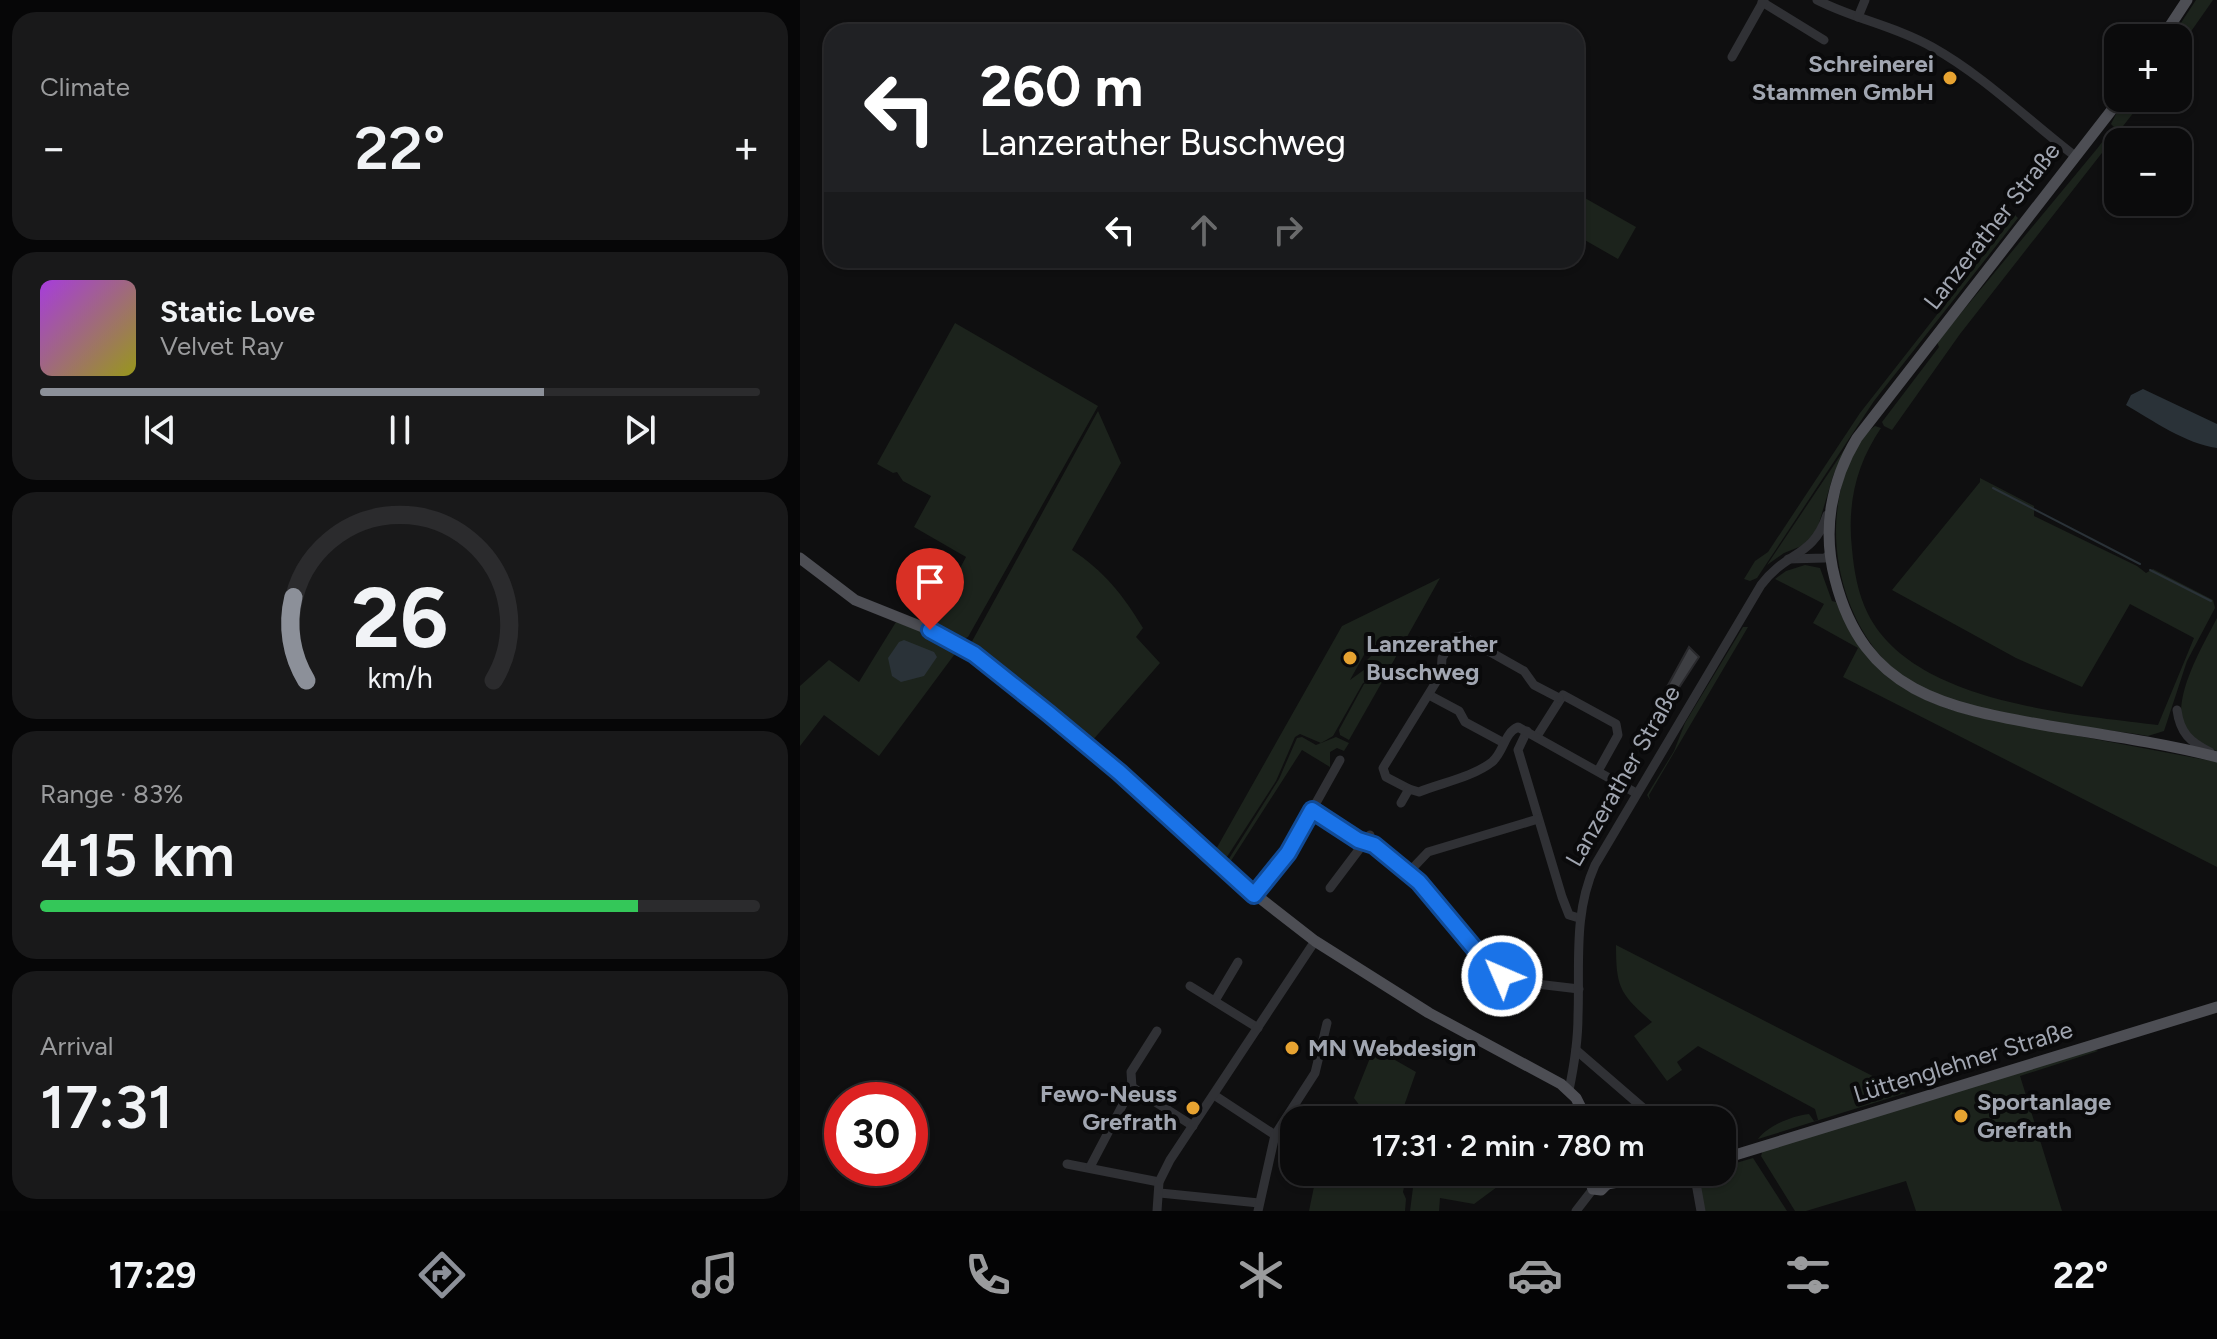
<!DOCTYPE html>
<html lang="en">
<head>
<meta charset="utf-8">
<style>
	:root { --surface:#0b0b0c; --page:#19191a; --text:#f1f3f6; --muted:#9a9b9d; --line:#2b2b2d; --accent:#8c9099 }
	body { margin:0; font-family:Figtree,sans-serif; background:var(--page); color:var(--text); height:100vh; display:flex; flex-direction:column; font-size:30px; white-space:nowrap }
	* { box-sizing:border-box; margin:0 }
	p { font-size:26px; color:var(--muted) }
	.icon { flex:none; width:44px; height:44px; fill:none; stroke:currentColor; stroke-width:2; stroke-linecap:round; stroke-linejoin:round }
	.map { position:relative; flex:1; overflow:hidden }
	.side { display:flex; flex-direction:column; gap:12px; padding:12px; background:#060607; width:800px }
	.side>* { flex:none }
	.hud { position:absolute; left:24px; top:24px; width:760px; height:244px; border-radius:24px; box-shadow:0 2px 6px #0004,0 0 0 2px var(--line); background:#202124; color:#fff; overflow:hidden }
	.fabs { position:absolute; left:1304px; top:24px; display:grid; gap:16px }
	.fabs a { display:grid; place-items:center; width:88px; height:88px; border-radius:16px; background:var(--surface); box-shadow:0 2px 6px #0004,0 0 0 2px var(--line); font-size:40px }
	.speed { position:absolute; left:24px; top:1082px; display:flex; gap:16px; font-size:40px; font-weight:700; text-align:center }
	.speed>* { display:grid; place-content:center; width:104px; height:104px; border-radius:50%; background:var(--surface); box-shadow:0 2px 6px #0004,0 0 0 2px var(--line); line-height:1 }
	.speed .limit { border:12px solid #d22; background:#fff; color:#111 }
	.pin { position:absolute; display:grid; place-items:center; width:68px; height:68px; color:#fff; margin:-82px -34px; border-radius:50% 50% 50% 0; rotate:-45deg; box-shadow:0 0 8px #0007 }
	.pin .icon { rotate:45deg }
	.me { position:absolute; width:88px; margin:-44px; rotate:315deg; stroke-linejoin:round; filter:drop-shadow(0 0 6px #0008) }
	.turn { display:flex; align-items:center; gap:28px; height:168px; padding:0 24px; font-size:36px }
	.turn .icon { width:104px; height:104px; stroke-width:2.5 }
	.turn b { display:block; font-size:56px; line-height:68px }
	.lanes { display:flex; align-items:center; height:76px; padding:0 24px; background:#0003; justify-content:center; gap:40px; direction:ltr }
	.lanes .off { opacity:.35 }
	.big { font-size:60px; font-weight:600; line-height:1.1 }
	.side .tile { flex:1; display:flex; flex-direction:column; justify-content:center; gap:12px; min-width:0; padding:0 28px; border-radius:24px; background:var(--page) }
	.side .dial { align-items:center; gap:0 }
	.dial svg { height:208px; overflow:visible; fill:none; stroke:var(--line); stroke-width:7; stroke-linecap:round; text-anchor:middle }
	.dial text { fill:var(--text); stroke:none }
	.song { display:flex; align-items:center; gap:24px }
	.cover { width:96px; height:96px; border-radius:12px; background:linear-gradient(135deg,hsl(280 70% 55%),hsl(60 70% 35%)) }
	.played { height:8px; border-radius:4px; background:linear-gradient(90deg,var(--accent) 70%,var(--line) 70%) }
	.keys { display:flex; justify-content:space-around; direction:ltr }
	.heat { display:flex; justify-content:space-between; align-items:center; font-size:44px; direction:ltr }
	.charge { height:12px; border-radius:6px; background:linear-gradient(90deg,#34c759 83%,var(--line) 0) }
	.trip { position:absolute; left:480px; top:1106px; width:456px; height:80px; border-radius:24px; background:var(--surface); box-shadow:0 2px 6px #0004,0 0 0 2px var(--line); font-weight:600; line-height:80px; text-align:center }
	.tab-bar { display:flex; height:128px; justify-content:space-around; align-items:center; background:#040405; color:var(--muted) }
	.tab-bar .icon { width:56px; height:56px }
	.tab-bar .on { color:var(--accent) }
	.tab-bar b { font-size:36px; color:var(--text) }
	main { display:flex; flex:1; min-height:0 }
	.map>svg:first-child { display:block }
	.green { fill:#1c231c }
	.water { fill:#2a3238 }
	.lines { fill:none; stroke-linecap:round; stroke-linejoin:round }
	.stream { stroke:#2a3238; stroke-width:2 }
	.building { fill:#3e3f43; stroke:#29292c; stroke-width:2 }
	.minor { stroke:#303135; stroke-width:9 }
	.major { stroke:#4d4e54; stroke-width:11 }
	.route-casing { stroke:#114b97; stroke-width:20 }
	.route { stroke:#1a73e8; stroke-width:14 }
	.poi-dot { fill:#e7a331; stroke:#0a0a0b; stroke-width:3 }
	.labels { text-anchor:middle; stroke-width:8; stroke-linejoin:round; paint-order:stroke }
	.poi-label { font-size:24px; font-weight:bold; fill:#a1a6b1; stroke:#0a0a0b; text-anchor:start }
	.street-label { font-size:24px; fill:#a1a6b1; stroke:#0a0a0b }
</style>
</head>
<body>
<main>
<section class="side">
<div class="tile"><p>Climate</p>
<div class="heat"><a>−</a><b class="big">22°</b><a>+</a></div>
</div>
<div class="tile">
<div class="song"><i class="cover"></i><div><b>Static Love</b><p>Velvet Ray</p></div></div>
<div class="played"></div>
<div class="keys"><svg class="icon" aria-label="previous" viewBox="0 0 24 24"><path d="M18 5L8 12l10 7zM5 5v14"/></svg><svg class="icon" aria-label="pause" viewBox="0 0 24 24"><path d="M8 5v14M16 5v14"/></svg><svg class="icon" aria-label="next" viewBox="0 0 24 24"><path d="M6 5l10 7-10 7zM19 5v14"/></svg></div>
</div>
<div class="tile dial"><svg viewBox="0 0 100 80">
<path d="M14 69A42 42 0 1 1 86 69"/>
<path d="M14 69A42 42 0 0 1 9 37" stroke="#8c9099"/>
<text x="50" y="56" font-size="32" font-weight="700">26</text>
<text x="50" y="72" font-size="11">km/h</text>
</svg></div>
<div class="tile"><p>Range · 83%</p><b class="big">415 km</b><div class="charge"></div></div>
<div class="tile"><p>Arrival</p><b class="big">17:31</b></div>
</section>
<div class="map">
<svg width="1417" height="1211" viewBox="0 0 1417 1211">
	<rect width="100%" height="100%" fill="#0f0f10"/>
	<g class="green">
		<polygon points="1396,0 1413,0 1378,50 1378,38 1371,38"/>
		<polygon points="1330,98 1345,98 1160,334 1092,430 1084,426 1082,422 1139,347 1137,342 1296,150 1314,127 1311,124 1319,108 1322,108"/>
		<polygon points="776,193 836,227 818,259 776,235"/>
		<polygon points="1215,215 1218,218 1074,401 957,578 950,581 944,579 955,561 968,552 1060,413"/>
		<polygon points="155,323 298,406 168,637 161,640 129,626 166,557 114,527 131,496 103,481 97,472 93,473 77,464"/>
		<path d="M298 411 321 463 272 550C304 571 323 595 343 628L336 637 360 663 292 741 170 645Z"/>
		<path d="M1075 426 1081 428C1056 465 1047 504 1052 549 1054 571 1058 594 1068 614 1113 703 1271 714 1358 725L1394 638 1330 604 1282 687 1216 658 1092 590 1180 482V478L1234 506V516L1337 566 1346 573 1353 569 1413 600 1415 608 1387 661 1364 731 1348 736C1281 725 1188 720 1127 692 1068 664 1036 594 1036 531 1036 498 1047 446 1075 426Z"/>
		<polygon points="1048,444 1033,476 1017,530 1004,545 984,553 967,565"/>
		<path d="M1005 565 1020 568 1032 601 1036 602 1042 616 1107 690C1131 704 1155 712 1183 718L1417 762V867L1043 677 1058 648 1013 623 1024 604 975 579 986 571Z"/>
		<polygon points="640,578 589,669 565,662 576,651 570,644 550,680 568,667 584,670 581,677 563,683 533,736 521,743 500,734 495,737 476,781 423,863 295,746 415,851 542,626"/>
		<path d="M1417 618V751C1409 747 1396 743 1389 736 1365 707 1403 646 1417 618Z"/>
		<polygon points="96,622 130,634 157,651 79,756 24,715 0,746 0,686 29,660 59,682"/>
		<polygon points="943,627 948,627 849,795 850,800 847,795 874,751 885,723"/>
		<polygon points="573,680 582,682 549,740 540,735 539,730 564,684"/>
		<polygon points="502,737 516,745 536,737 549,743 544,751 537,748 530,752 530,767 502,750 427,867 425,865 479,779 497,738"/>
		<path d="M816 945 1106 1093 958 1139C968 1126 991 1116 1009 1114L1014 1121 1018 1120 1015 1109 898 1046 877 1062 882 1070 867 1081 834 1036 852 1022C820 994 816 988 816 945Z"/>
		<polygon points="574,1048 616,1072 599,1120 554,1120 560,1106 554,1098"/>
		<polygon points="1293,1049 1298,1051 1220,1076 1262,1211 1116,1211 1106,1181 1006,1211 995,1211 961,1156 963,1150"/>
		<polygon points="953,1158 987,1211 903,1211 897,1176 922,1172 922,1167"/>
		<polygon points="517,1172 607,1172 603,1192 606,1199 605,1211 509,1211"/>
		<polygon points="615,1172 708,1172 701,1184 674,1204 640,1198 639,1211 610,1211"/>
	</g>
	<g class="water">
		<path d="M1343 389 1417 424V448C1386 444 1352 420 1326 405L1331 395Z"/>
		<polygon points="104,640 134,652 137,657 124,676 101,682 92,676 88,658 99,642"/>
	</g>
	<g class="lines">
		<g class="stream">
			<polyline points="1193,488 1340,564"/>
			<polyline points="1350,570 1411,601"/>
		</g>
	</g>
	<polygon class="building" points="889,647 899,657 869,703 861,698"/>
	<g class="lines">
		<g class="minor">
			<path d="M1017 0C1054 19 1095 26 1132 47 1184 76 1228 120 1275 156"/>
			<polyline points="962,2 1024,40"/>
			<polyline points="1058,17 1065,0"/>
			<polyline points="932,57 964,0"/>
			<polyline points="988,559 1025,558 1030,554"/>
			<polyline points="629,695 659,711 665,722 704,743"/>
			<path d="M1377 710C1380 733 1390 742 1410 752"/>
			<polyline points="727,731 718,750 762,897 769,915 779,918"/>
			<polyline points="737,736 763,695 816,724 818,735 798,771"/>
			<polyline points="609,789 586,777 583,768 641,674 642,658 655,637 662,636 724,671 734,685 759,698"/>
			<path d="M601 803 609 789 619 792C641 783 673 777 692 762 704 752 704 733 718 727L836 793"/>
			<polyline points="512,810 558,840 574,845 619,882 697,973 719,982 779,989"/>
			<polyline points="608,873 628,852 738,819"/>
			<polyline points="530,888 570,835"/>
			<polyline points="454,895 488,853 540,760"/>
			<polyline points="390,986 458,1028"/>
			<polyline points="416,999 438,962"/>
			<polyline points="776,1050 857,1120"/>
			<polyline points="332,1087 393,1126"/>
			<path d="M769 1090C774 1066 778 1041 778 1016 780 964 773 914 795 865L961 585C986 551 1013 558 1027 515"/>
			<polyline points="414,1095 475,1135"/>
			<polyline points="267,1164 359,1182"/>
			<polyline points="290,1167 332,1087 331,1072 357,1031"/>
			<polyline points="894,1172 901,1211"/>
			<polyline points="360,1193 459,1203"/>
			<polyline points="357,1211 359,1182 370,1160 515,941"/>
			<polyline points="458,1211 475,1135 515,1073 527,1023"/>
			<polyline points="776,1211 793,1189"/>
		</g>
		<g class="major">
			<polyline points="1362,38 1387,0"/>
			<path d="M1321 98 1057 438C1031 481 1022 530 1035 579 1064 694 1148 708 1249 726 1305 735 1362 743 1417 757"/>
			<polyline points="0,558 55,600 130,630 174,654 319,772 438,881 515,941 629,1013 761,1084 776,1098 787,1120"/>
			<polyline points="922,1159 1417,1007"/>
			<polyline points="795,1172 790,1181 793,1189 801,1190 807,1184"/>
			<polyline points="807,1184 873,1172"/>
		</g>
	</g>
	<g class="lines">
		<g class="route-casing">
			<polyline id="route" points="130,630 174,654 248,713 319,772 454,895 488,853 512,810 558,840 574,845 619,882 690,967 702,976"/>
		</g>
		<use href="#route" class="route"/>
	</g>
	<g class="poi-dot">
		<circle cx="1150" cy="78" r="8"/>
		<circle cx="550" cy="658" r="8"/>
		<circle cx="492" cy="1048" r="8"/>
		<circle cx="393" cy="1108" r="8"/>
		<circle cx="1161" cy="1116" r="8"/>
	</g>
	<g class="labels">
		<g class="poi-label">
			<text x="1134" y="72" text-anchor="end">Schreinerei<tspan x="1134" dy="28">Stammen GmbH</tspan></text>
			<text x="566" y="652">Lanzerather<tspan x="566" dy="28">Buschweg</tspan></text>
			<text x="508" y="1056">MN Webdesign</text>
			<text x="377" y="1102" text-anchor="end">Fewo-Neuss<tspan x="377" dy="28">Grefrath</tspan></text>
			<text x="1177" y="1110">Sportanlage<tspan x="1177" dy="28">Grefrath</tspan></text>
		</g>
		<g class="street-label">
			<text transform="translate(1192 226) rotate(-52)" y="8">Lanzerather Straße</text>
			<text transform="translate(823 776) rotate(-60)" y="8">Lanzerather Straße</text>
			<text transform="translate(1163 1062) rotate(-17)" y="8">Lüttenglehner Straße</text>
		</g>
	</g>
</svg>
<div class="fabs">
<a>+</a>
<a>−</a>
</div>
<div class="speed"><div class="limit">30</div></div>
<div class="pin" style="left:130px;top:630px;background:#d93025"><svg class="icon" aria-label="arrive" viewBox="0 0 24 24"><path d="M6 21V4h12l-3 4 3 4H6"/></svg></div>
<svg class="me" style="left:702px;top:976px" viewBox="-20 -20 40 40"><circle r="17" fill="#1a73e8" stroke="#fff" stroke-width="3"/><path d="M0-11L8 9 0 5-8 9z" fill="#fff"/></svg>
<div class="trip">17:31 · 2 min · 780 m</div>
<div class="hud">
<div class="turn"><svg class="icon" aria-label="left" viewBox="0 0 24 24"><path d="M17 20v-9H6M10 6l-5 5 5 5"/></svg><div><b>260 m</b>Lanzerather Buschweg</div></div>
<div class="lanes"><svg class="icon" aria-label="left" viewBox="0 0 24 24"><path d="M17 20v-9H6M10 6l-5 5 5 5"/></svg><svg class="icon off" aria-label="ahead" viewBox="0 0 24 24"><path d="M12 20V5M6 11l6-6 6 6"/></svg><svg class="icon off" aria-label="right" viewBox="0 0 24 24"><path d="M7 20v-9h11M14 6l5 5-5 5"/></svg></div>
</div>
</div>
</main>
<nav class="tab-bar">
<b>17:29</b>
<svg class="icon on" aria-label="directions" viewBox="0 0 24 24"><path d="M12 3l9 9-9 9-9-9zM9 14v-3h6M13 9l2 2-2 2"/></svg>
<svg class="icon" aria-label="music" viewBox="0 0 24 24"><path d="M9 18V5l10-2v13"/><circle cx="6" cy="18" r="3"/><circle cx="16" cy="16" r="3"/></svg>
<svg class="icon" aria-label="phone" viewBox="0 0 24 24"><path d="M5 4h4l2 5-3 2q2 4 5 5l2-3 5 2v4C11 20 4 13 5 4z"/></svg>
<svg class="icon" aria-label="climate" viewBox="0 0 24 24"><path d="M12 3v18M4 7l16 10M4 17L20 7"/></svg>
<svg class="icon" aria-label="car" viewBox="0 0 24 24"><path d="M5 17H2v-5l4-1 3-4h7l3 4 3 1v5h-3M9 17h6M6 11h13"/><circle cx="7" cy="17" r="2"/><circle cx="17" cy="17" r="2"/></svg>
<svg class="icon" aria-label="filters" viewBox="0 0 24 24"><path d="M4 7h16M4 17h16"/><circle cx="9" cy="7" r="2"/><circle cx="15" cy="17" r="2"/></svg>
<b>22°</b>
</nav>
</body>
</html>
